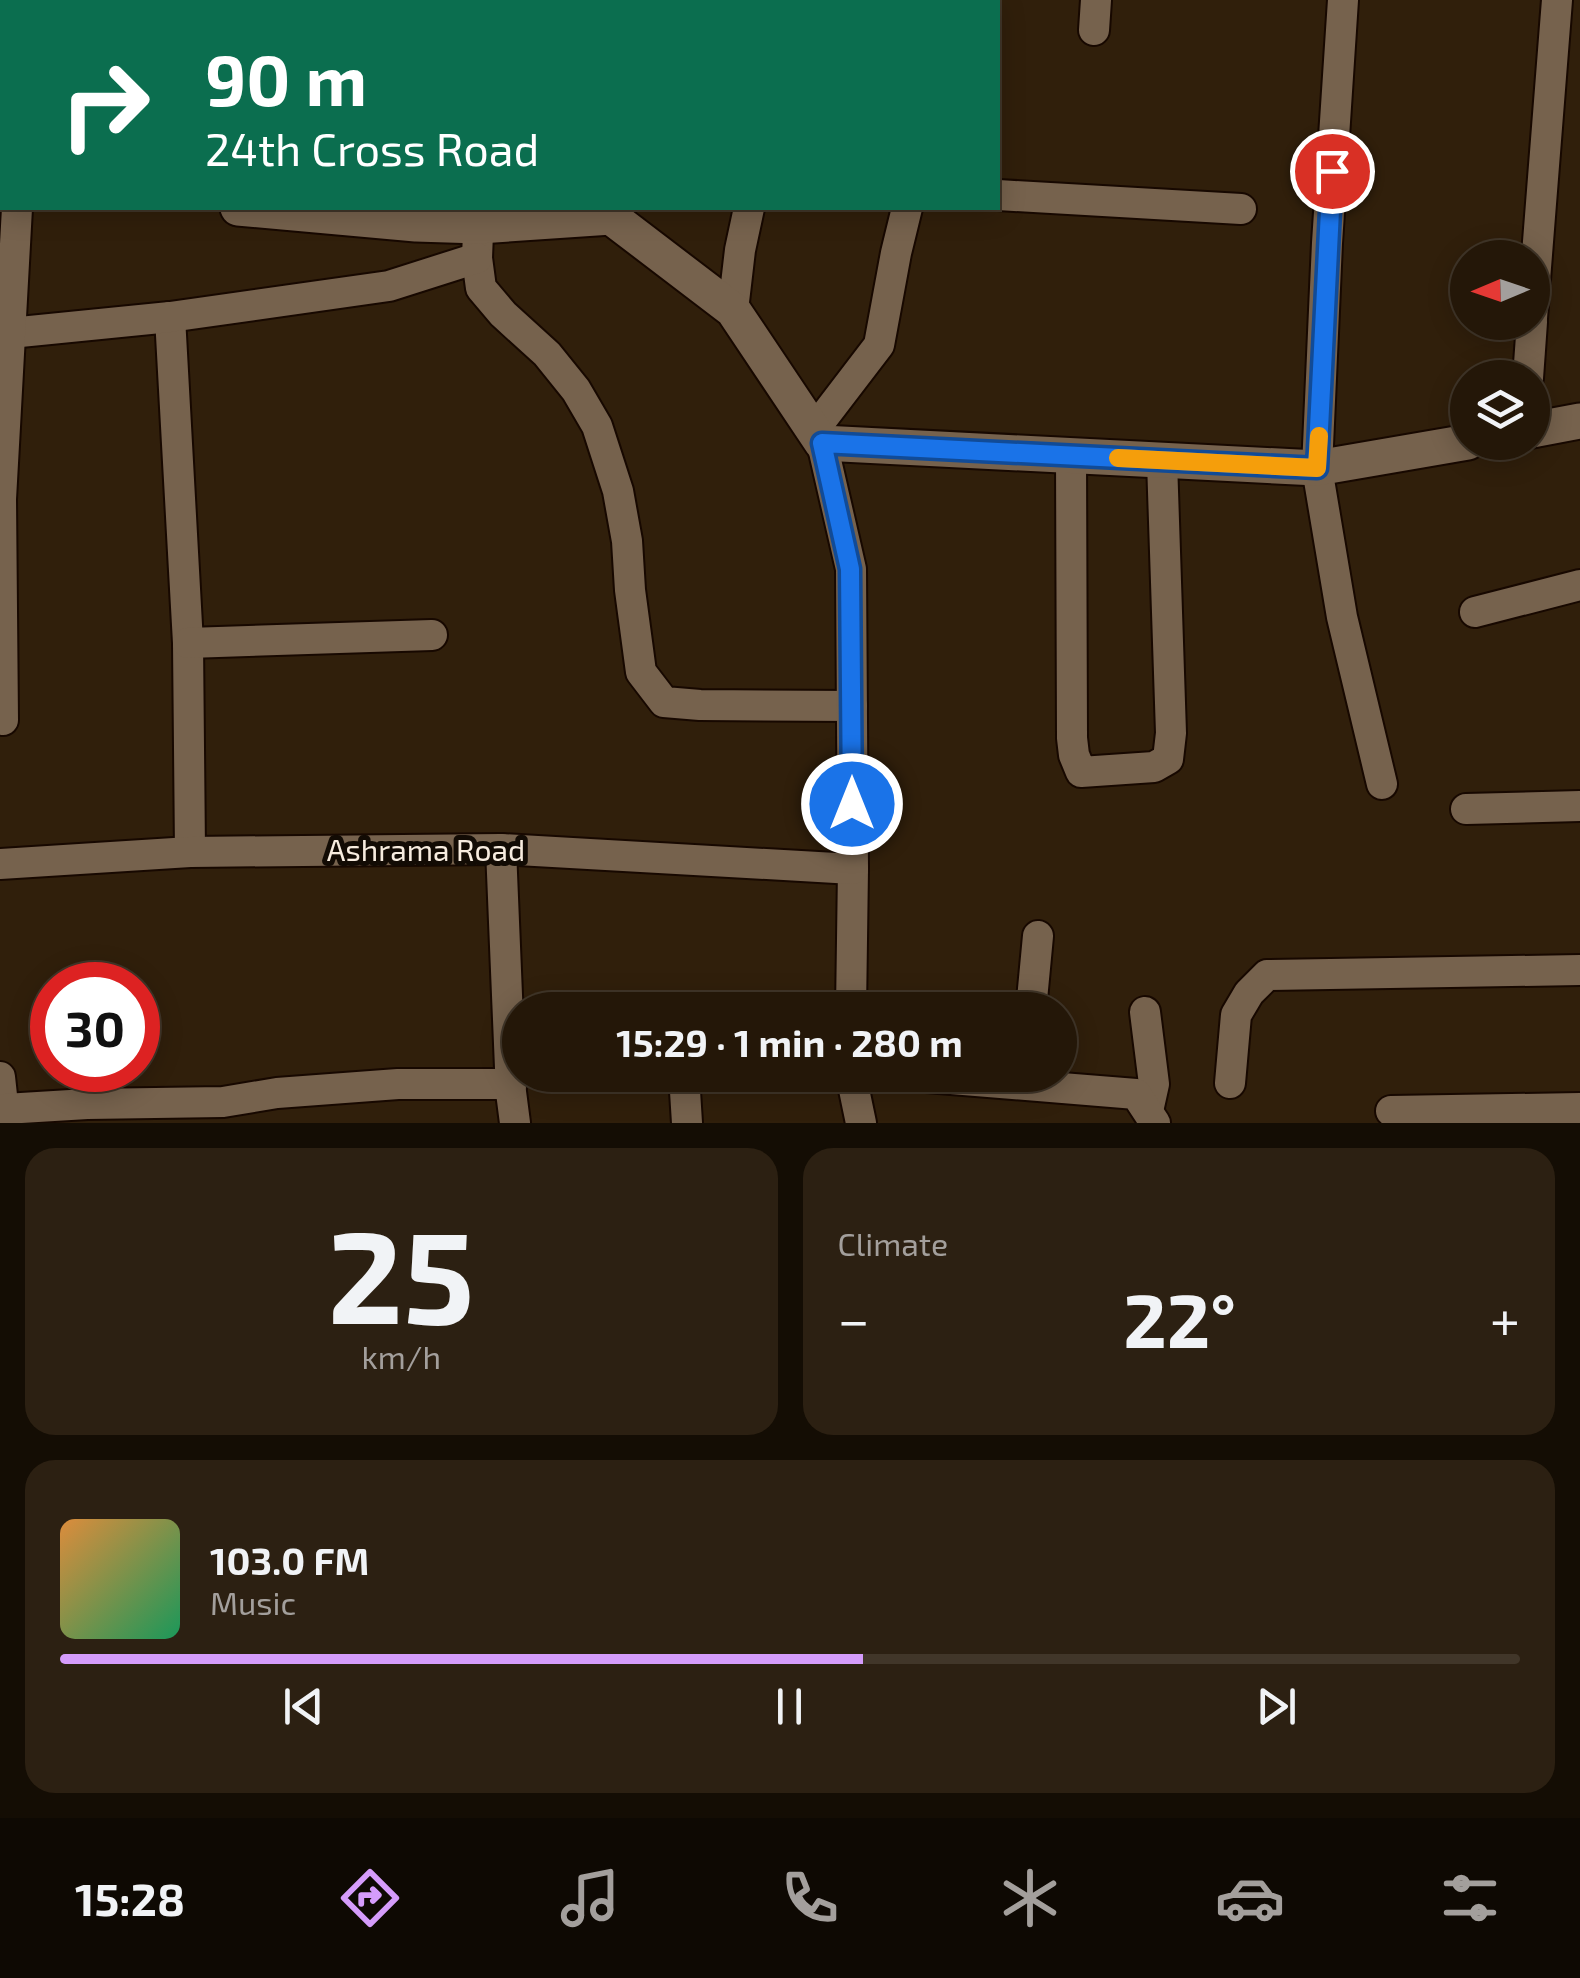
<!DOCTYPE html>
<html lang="en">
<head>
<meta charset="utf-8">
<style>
	:root { --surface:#241708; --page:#2c2012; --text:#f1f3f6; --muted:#a39f9c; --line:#413629; --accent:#d59cfb }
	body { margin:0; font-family:"Exo 2",sans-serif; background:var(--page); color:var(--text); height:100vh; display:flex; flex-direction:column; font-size:38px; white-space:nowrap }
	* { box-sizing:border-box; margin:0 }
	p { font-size:32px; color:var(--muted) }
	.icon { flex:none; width:55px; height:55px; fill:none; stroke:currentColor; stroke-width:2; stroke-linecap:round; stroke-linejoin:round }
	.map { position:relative; height:1123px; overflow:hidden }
	.sheet { display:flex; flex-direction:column; gap:25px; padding:25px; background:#140d04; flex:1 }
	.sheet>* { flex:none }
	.hud { position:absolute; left:0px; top:0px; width:1000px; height:210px; box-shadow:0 5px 25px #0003,0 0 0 2px var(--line); background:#0b6e4f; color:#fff; overflow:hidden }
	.needle { width:65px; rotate:268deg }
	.controls { position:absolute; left:1450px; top:240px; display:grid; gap:20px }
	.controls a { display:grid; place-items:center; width:100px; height:100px; border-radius:50%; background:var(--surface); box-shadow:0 5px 25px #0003,0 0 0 2px var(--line); font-size:50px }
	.speed { position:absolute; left:30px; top:962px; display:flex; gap:20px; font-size:50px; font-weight:700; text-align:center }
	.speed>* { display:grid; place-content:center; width:130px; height:130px; border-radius:50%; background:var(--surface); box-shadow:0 5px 25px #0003,0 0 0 2px var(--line); line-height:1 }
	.speed .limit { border:15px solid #d22; background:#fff; color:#111 }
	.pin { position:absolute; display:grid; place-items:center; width:85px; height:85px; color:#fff; margin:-42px; border:5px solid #fff; border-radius:50%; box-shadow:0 2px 10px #0007 }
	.me { position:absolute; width:110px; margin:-55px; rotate:0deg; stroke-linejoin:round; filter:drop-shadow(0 0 8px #0008) }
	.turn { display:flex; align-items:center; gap:35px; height:210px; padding:0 40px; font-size:45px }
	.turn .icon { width:130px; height:130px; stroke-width:2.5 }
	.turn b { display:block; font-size:70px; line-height:85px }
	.big { font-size:75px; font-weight:700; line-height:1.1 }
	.sheet .card { flex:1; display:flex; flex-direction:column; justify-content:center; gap:15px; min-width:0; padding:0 35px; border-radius:30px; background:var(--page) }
	.sheet .dial { align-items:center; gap:0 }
	.dial b { font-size:130px; line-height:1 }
	.song { display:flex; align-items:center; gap:30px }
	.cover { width:120px; height:120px; border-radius:15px; background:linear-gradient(135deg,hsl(30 70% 55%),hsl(150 70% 35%)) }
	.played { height:10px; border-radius:5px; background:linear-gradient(90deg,var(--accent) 55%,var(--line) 55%) }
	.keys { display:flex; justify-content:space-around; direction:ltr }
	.heat { display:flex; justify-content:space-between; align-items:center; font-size:55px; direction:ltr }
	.sheet .tiles { flex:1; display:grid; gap:25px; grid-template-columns:1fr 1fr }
	.card:last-child { grid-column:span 2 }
	.trip { position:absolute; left:502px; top:992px; width:575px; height:100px; border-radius:50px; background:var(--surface); box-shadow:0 5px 25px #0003,0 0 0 2px var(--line); font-weight:700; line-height:100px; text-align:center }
	.tab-bar { display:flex; height:160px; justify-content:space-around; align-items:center; background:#0e0903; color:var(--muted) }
	.tab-bar .icon { width:70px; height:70px }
	.tab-bar .selected { color:var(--accent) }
	.tab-bar b { font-size:45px; color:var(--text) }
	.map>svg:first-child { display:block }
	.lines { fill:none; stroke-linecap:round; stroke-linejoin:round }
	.minor-casing { stroke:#170800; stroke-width:34 }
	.tertiary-casing { stroke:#170800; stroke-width:39 }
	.minor { stroke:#76624d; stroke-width:30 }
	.tertiary { stroke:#76624d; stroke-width:35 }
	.route-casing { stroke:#114b97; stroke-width:25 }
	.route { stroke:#1a73e8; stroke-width:18 }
	.slow { stroke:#f59e0b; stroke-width:18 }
	.labels { text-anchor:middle; stroke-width:10; stroke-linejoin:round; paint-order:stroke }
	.street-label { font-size:30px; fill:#f7ecdf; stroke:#120b04 }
</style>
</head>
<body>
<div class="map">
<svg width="1580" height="1123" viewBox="0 0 1580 1123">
	<rect width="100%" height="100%" fill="#301f0b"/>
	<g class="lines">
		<g class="minor-casing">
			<g id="minor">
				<polyline points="1343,0 1327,243 1317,468 1342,617 1382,784"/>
				<polyline points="30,2 30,0"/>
				<polyline points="262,2 262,0"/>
				<polyline points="479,2 479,0"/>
				<polyline points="789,2 790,0"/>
				<polyline points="946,2 946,0"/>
				<polyline points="1094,30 1096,0"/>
				<polyline points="998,195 1241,209"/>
				<polyline points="479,208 477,258 481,288 503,314 547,354 576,390 597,426 618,491 627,541 630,590 641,672 664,702 700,705 852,706"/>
				<polyline points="733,310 740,250 749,208"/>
				<polyline points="170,317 188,643 190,852"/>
				<polyline points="1532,318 1557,0"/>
				<polyline points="0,332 10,333 170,317 389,286 477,258"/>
				<polyline points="1528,378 1532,322"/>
				<polyline points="814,430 879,345 896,253 907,208"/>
				<polyline points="822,443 851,569 853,869 851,1010"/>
				<polyline points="1071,456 1072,738 1074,755 1081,772 1154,767 1168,759 1171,733 1162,461"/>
				<polyline points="1475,612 1580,585"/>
				<polyline points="188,643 432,635"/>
				<polyline points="3,720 1,499 17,208"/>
				<polyline points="1466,809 1580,806"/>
				<polyline points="501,849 511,1092 515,1123"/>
				<polyline points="0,864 190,852 501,849 853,869"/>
				<polyline points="1031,1010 1038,936"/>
				<polyline points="1145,1012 1154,1084 1148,1111"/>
				<polyline points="684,1075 687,1123"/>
				<polyline points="851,1075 861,1123"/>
				<polyline points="902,1075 1136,1094 1155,1123"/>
				<polyline points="0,1077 5,1123"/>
				<polyline points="1230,1083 1236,1015 1249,993 1267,975 1580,970"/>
				<polyline points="5,1109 87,1104 223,1102 277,1093 398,1084 511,1084"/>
				<polyline points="1391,1111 1580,1108"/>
			</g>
		</g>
		<g class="tertiary-casing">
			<g id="tertiary">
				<polyline points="0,152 2,153"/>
				<polyline points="238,208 416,224 479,226 611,217 733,310 822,443 1317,468 1468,442"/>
				<polyline points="1532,430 1580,421"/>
			</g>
		</g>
		<use href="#minor" class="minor"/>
		<use href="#tertiary" class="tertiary"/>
	</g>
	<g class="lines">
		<g class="route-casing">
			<polyline id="route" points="852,804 850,569 822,443 1317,468 1332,171"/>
		</g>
		<use href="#route" class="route"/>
		<polyline class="slow" points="1118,458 1317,468 1319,436"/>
	</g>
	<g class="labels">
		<g class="street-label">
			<text x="426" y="861">Ashrama Road</text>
		</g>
	</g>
</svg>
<div class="controls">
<a><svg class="needle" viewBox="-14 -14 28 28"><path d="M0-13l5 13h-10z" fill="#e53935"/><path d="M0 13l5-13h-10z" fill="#a39f9c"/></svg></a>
<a><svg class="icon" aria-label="layers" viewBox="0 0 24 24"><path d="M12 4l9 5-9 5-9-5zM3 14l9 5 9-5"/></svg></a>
</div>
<div class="speed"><div class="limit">30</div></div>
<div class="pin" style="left:1332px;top:171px;background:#d93025"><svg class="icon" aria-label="arrive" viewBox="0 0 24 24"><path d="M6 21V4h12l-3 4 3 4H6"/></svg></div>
<svg class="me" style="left:852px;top:804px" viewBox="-20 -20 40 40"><circle r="17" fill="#1a73e8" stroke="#fff" stroke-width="3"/><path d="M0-11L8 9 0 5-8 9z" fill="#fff"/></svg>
<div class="trip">15:29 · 1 min · 280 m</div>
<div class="hud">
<div class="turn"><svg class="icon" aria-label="right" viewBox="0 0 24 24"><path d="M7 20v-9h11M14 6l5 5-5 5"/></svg><div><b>90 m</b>24th Cross Road</div></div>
</div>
</div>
<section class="sheet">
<div class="tiles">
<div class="card dial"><b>25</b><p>km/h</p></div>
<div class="card"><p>Climate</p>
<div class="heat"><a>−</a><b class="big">22°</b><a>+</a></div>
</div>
<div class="card">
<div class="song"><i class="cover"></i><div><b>103.0 FM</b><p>Music</p></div></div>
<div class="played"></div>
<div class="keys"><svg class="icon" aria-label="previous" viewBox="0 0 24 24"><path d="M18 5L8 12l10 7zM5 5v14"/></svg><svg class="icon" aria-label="pause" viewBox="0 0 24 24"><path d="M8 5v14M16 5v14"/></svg><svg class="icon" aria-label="next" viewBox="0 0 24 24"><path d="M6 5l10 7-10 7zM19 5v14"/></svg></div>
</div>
</div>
</section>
<nav class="tab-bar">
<b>15:28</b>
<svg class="icon selected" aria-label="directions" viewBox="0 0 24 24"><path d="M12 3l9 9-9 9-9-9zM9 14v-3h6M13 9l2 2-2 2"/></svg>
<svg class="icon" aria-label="music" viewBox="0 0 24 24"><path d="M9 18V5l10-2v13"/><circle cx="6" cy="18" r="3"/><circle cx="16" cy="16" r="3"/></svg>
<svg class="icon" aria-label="phone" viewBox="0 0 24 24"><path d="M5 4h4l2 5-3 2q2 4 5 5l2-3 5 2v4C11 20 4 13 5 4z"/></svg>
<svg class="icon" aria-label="climate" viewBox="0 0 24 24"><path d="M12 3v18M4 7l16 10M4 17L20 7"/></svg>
<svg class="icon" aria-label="car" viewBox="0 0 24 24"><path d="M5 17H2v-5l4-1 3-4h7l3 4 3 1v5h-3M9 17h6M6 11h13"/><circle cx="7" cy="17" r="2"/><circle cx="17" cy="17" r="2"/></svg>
<svg class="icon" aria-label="filters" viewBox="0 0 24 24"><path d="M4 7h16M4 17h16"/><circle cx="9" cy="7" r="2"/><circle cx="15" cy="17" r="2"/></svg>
</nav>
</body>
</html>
